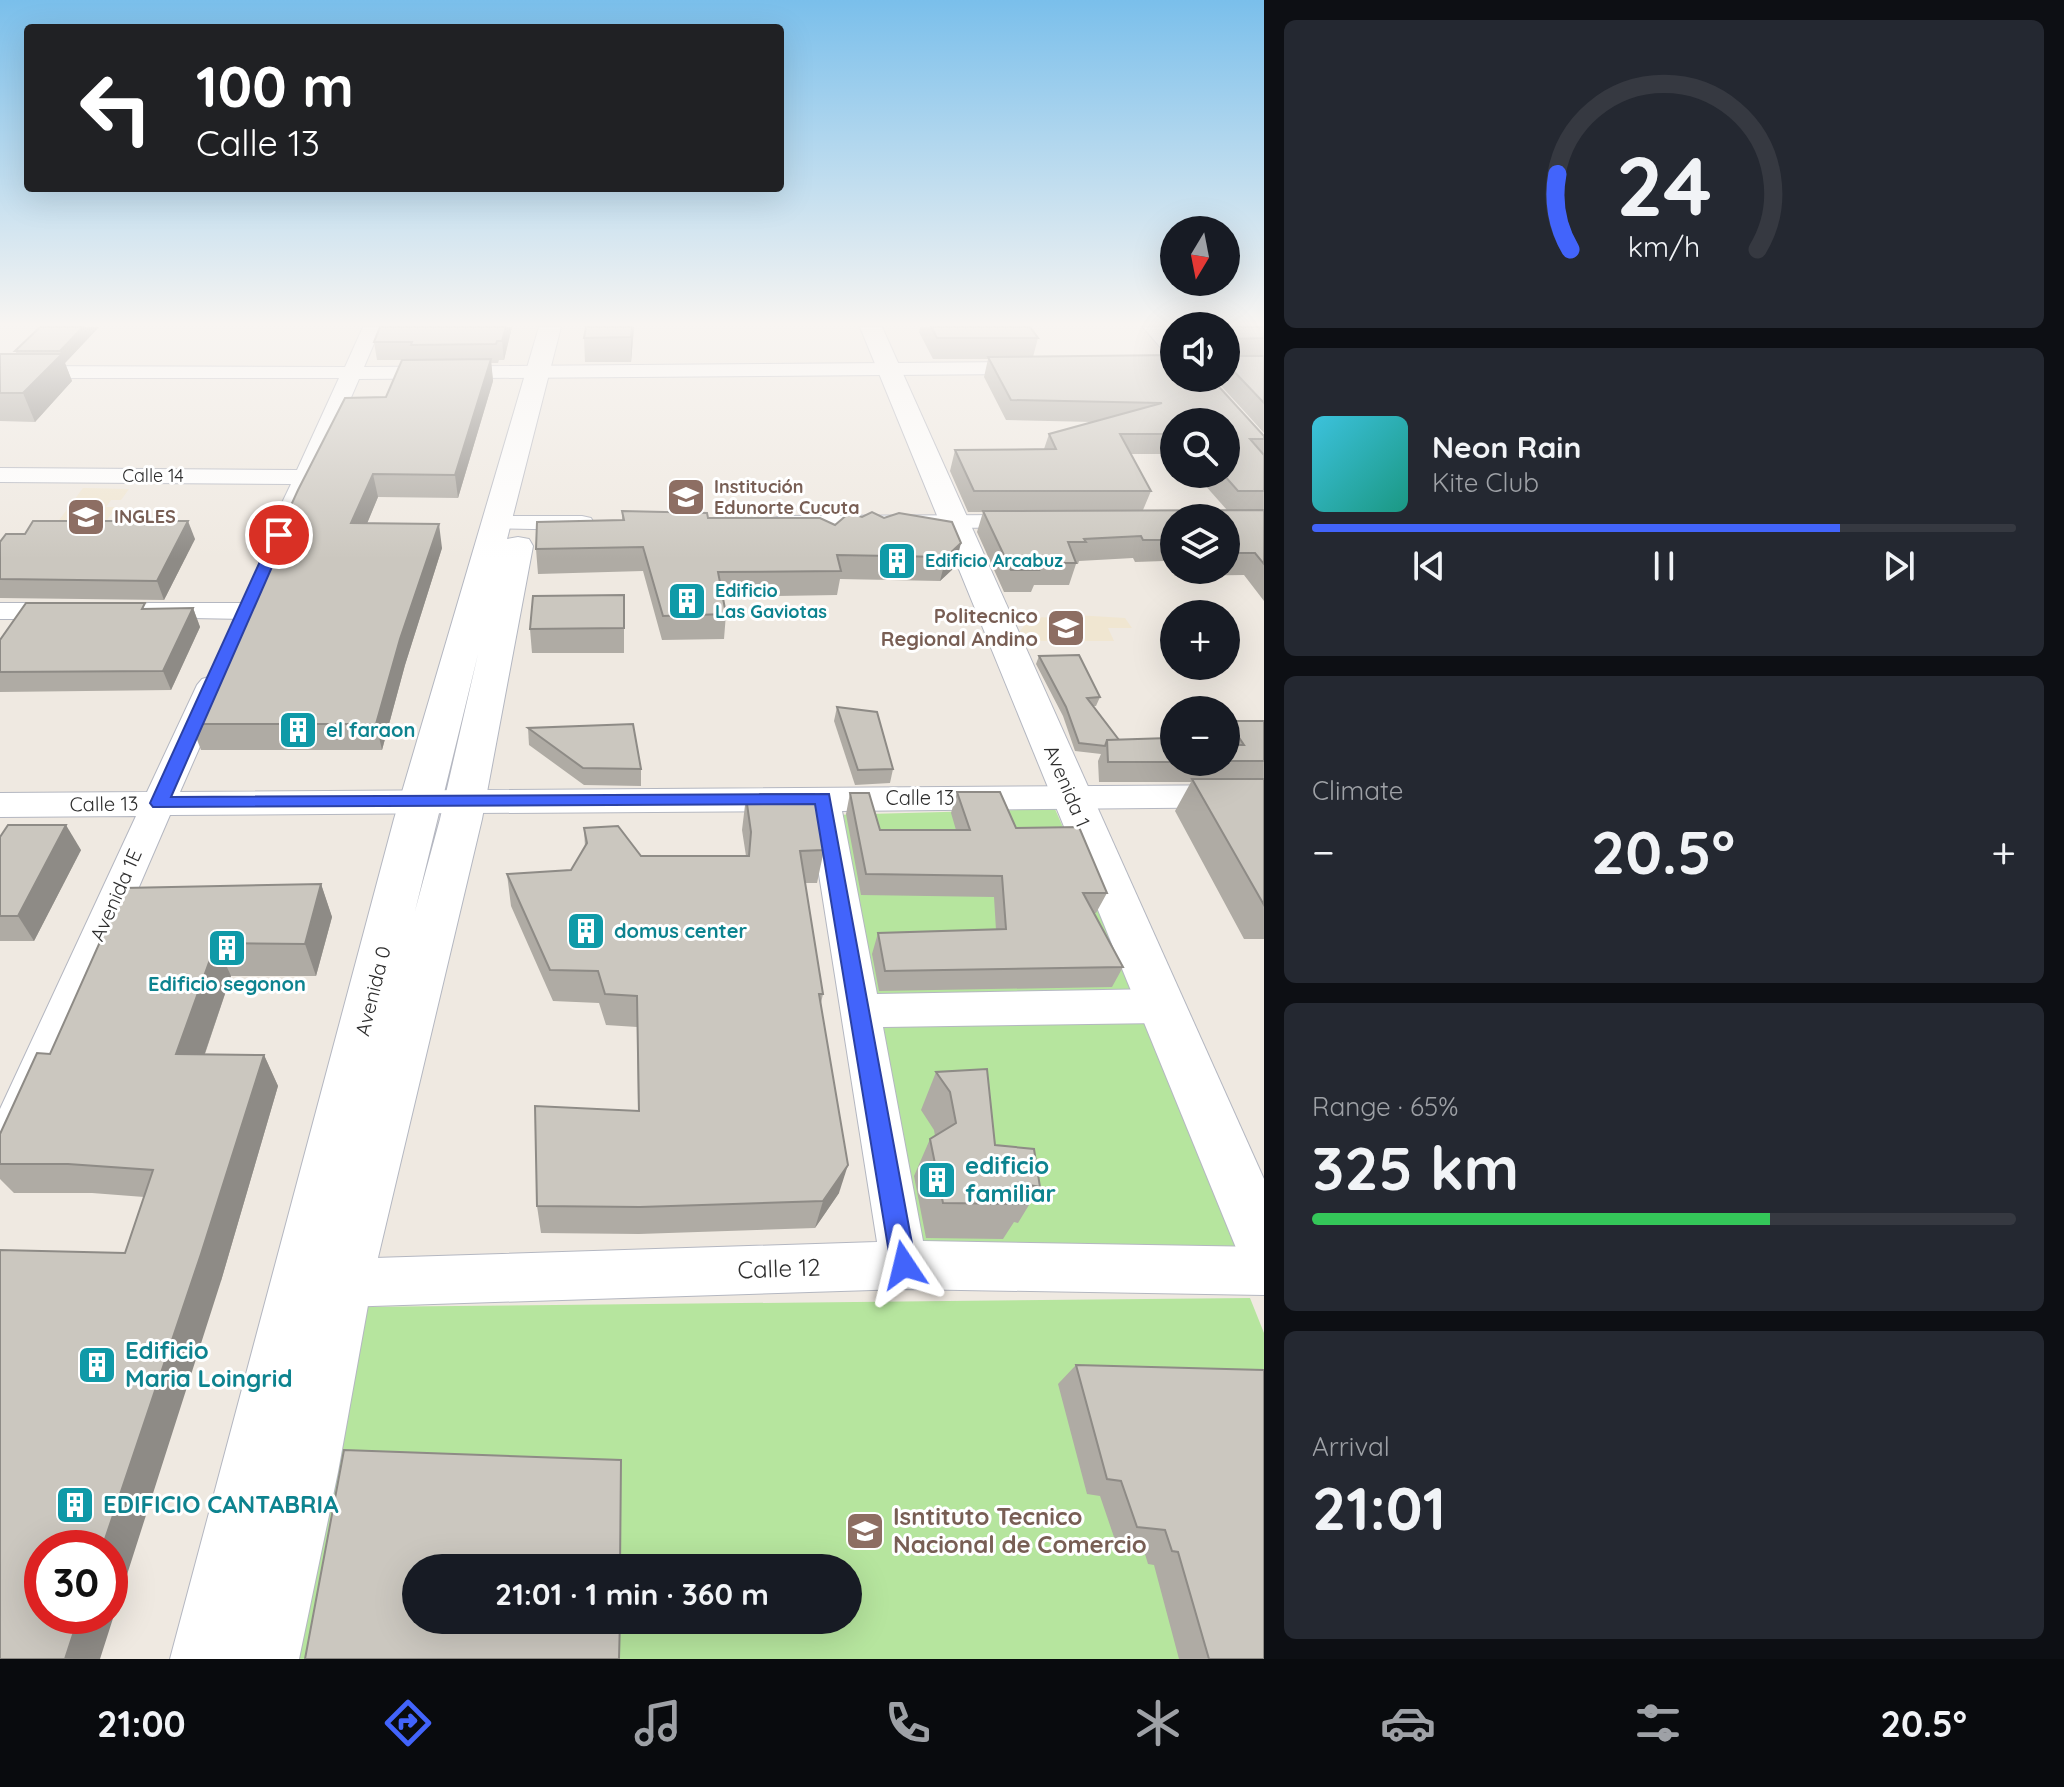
<!DOCTYPE html>
<html lang="en">
<head>
<meta charset="utf-8">
<style>
	:root { --surface:#171b24; --page:#242831; --text:#f1f3f6; --muted:#9ea1a6; --line:#363941; --accent:#4264fb }
	body { margin:0; font-family:Quicksand,sans-serif; background:var(--page); color:var(--text); height:100vh; display:flex; flex-direction:column; font-size:30px; white-space:nowrap }
	* { box-sizing:border-box; margin:0 }
	p { font-size:26px; color:var(--muted) }
	.icon { flex:none; width:44px; height:44px; fill:none; stroke:currentColor; stroke-width:2; stroke-linecap:round; stroke-linejoin:round }
	.map { position:relative; flex:1; overflow:hidden }
	.sheet { display:flex; flex-direction:column; gap:20px; padding:20px; background:#0d0f14; width:800px }
	.sheet>* { flex:none }
	.hud { position:absolute; left:24px; top:24px; width:760px; height:168px; border-radius:8px; box-shadow:0 8px 32px #0002; background:#202124; color:#fff; overflow:hidden }
	.needle { width:52px; rotate:190deg }
	.fabs { position:absolute; left:1160px; top:216px; display:grid; gap:16px }
	.fabs a { display:grid; place-items:center; width:80px; height:80px; border-radius:50%; background:var(--surface); box-shadow:0 8px 32px #0002; font-size:40px }
	.speed { position:absolute; left:24px; top:1530px; display:flex; gap:16px; font-size:40px; font-weight:700; text-align:center }
	.speed>* { display:grid; place-content:center; width:104px; height:104px; border-radius:50%; background:var(--surface); box-shadow:0 8px 32px #0002; line-height:1 }
	.speed .limit { border:12px solid #d22; background:#fff; color:#111 }
	.pin { position:absolute; display:grid; place-items:center; width:68px; height:68px; color:#fff; margin:-34px; border:4px solid #fff; border-radius:50%; box-shadow:0 2px 8px #0007 }
	.me { position:absolute; width:88px; margin:-44px; rotate:350deg; stroke-linejoin:round; filter:drop-shadow(0 0 6px #0008) }
	.turn { display:flex; align-items:center; gap:28px; height:168px; padding:0 40px; font-size:36px }
	.turn .icon { width:104px; height:104px; stroke-width:2.5 }
	.turn b { display:block; font-size:56px; line-height:68px }
	.big { font-size:60px; font-weight:800; line-height:1.1 }
	.sheet .widget { flex:1; display:flex; flex-direction:column; justify-content:center; gap:12px; min-width:0; padding:0 28px; border-radius:12px; background:var(--page) }
	.sheet .dial { align-items:center; gap:0 }
	.dial svg { height:208px; overflow:visible; fill:none; stroke:var(--line); stroke-width:7; stroke-linecap:round; text-anchor:middle }
	.dial text { fill:var(--text); stroke:none }
	.song { display:flex; align-items:center; gap:24px }
	.cover { width:96px; height:96px; border-radius:12px; background:linear-gradient(135deg,hsl(190 70% 55%),hsl(170 70% 35%)) }
	.played { height:8px; border-radius:4px; background:linear-gradient(90deg,var(--accent) 75%,var(--line) 75%) }
	.keys { display:flex; justify-content:space-around; direction:ltr }
	.heat { display:flex; justify-content:space-between; align-items:center; font-size:44px; direction:ltr }
	.charge { height:12px; border-radius:6px; background:linear-gradient(90deg,#34c759 65%,var(--line) 0) }
	.trip { position:absolute; left:402px; top:1554px; width:460px; height:80px; border-radius:40px; background:var(--surface); box-shadow:0 8px 32px #0002; font-weight:800; line-height:80px; text-align:center }
	.tabs { display:flex; height:128px; justify-content:space-around; align-items:center; background:#090b0e; color:var(--muted) }
	.tabs .icon { width:56px; height:56px }
	.tabs .active { color:var(--accent) }
	.tabs b { font-size:36px; color:var(--text) }
	main { display:flex; flex:1; min-height:0 }
	.map>svg:first-child { display:block }
	.education { fill:#f0e6d1 }
	.green { fill:#b6e59e; fill-rule:evenodd }
	.lines { fill:none; stroke-linecap:round; stroke-linejoin:round }
	.minor-casing { stroke:#b4b7c1; stroke-width:2 }
	.tertiary-casing { stroke:#b4b7c1; stroke-width:2 }
	.minor { fill:#fff; fill-rule:evenodd }
	.tertiary { fill:#fff; fill-rule:evenodd }
	.wall { fill:#afaba4; fill-rule:evenodd }
	.shaded-wall { fill:#8e8b86 }
	.building { fill:#cbc7bf; stroke:#8e8b86; stroke-width:2 }
	.route { fill:#4264fb; stroke:#2b41a3; stroke-width:2 }
	.labels { text-anchor:middle; stroke-width:6; stroke-linejoin:round; paint-order:stroke }
	.far-street-label { font-size:18px; fill:#2e2e2e; stroke:#fff }
	.far-education-label { font-size:18px; font-weight:bold; fill:#785e54; stroke:#fff; text-anchor:start }
	.far-culture-label { font-size:18px; font-weight:bold; fill:#0d838f; stroke:#fff; text-anchor:start }
	.education-label { font-size:20px; font-weight:bold; fill:#785e54; stroke:#fff; text-anchor:end }
	.culture-label { font-size:20px; font-weight:bold; fill:#0d838f; stroke:#fff; text-anchor:start }
	.street-label { font-size:20px; fill:#2e2e2e; stroke:#fff }
	.near-culture-label { font-size:24px; font-weight:bold; fill:#0d838f; stroke:#fff; text-anchor:start }
	.near-street-label { font-size:24px; fill:#2e2e2e; stroke:#fff }
	.near-education-label { font-size:24px; font-weight:bold; fill:#785e54; stroke:#fff; text-anchor:start }
</style>
</head>
<body>
<main>
<div class="map">
<svg width="1264" height="1659" viewBox="0 0 1264 1659">
	<rect width="100%" height="100%" fill="#efe9e1"/>
	<g class="education">
		<polygon points="83,488 129,489 121,500 111,500 106,507 116,507 102,527 48,535"/>
		<polygon points="1075,615 1125,618 1132,628 1108,628 1114,641 1025,641 1020,631 1024,626 1012,616 1060,618"/>
	</g>
	<g class="green">
		<polygon points="1055,809 1137,996 862,1002 831,815"/>
		<polygon points="1144,1014 1250,1265 919,1266 875,1019"/>
		<path d="M1250 1298 1264 1333V1659H279L352 1307ZM416 1568H848V1620H416Z"/>
	</g>
	<g class="lines">
		<g class="minor-casing">
			<g id="minor">
				<polygon points="363,327 381,327 364,367 1030,362 1040,368 1030,374 359,379 303,509 299,514 283,514 279,509 291,484 0,482 0,468 297,470 339,378 0,378 0,366 345,367"/>
				<polygon points="1143,327 1162,327 1174,340 1174,357 1167,355"/>
				<polygon points="1026,515 1035,517 1038,522 1035,527 782,530 773,528 770,523 773,518 782,516"/>
				<polygon points="498,516 582,516 591,518 594,523 591,528 582,530 489,528 486,523 489,518"/>
				<polygon points="0,603 68,603 78,605 82,611 78,617 68,619 0,619"/>
				<polygon points="148,603 245,603 255,605 259,611 255,617 245,619 138,617 134,611 138,605"/>
				<polygon points="212,676 222,679 227,685 180,792 1264,785 1264,807 842,811 877,994 1161,989 1175,994 1181,1006 1175,1018 1161,1023 883,1027 923,1241 1264,1247 1264,1295 904,1289 342,1307 325,1300 318,1283 325,1266 342,1259 877,1242 809,811 170,815 16,1172 0,1178 0,1109 136,816 0,817 0,793 147,792 197,685 202,679"/>
			</g>
		</g>
		<g class="tertiary-casing">
			<g id="tertiary">
				<path d="M539 327H561L507 539 518 537 529 539 533 546 482 819 372 1283 338 1472 299 1659H170L394 819ZM478 654 440 819 415 911Z"/>
				<polygon points="860,327 882,327 1264,1179 1264,1274 1243,1265"/>
			</g>
		</g>
		<use href="#minor" class="minor"/>
		<use href="#tertiary" class="tertiary"/>
	</g>
	<g class="wall">
		<polygon points="99,327 65,363 72,381 35,422 0,421 0,354 17,354 15,351"/>
		<polygon points="512,327 504,360 499,360 498,363 491,363 493,381 458,498 378,497 367,523 442,548 405,665 382,750 201,750 191,724 386,397 402,360 377,360 374,342"/>
		<polygon points="586,327 634,327 631,362 585,362 584,338"/>
		<path d="M920 327H1030L1038 338 1033 357 1174 355V378H1211L1264 436V601L1244 575 1175 576 1164 561 1135 562 1133 558 1079 561 1078 564H1076L1069 585H1034L1031 592H1004L977 532 983 512H968L950 471 955 450 1044 449 1049 434 1093 422 1006 420 984 377 988 359H933L919 332ZM1174 422H1226V474H1195L1227 510H1143L1151 491 1131 454H1174ZM1174 518H1226V570H1174Z"/>
		<polygon points="1226,327 1264,327 1264,433 1214,378 1226,378"/>
		<polygon points="622,511 708,518 835,525 862,517 952,522 955,567 940,581 840,579 837,595 723,597 726,614 724,639 662,640 643,571 538,574 536,549 622,520"/>
		<polygon points="195,539 164,600 0,598 0,542"/>
		<polygon points="624,595 624,653 532,653 530,629"/>
		<polygon points="193,608 200,627 171,690 0,692 0,640"/>
		<polygon points="1039,656 1100,697 1096,706 1093,706 1119,740 1174,762 1226,762 1226,725 1228,721 1264,721 1264,939 1244,939 1175,811 1191,782 1099,782 1098,761 1101,754 1075,751 1063,716 1036,664"/>
		<polygon points="837,707 893,769 890,783 855,785 834,721"/>
		<polygon points="528,728 641,769 641,786 584,785 529,745"/>
		<polygon points="957,792 1016,828 1107,893 1096,913 1094,913 1123,967 1112,987 879,991 872,954 878,933 996,930 994,897 861,895 846,814 850,793 880,830 956,830 951,813"/>
		<polygon points="746,797 824,850 817,883 805,883 823,994 821,1003 839,1193 815,1228 639,1234 541,1233 537,1206 638,1111 637,1027 606,1025 599,1003 553,1001 511,906 507,874 571,870 585,847 584,828 641,856 746,856 742,830"/>
		<polygon points="0,837 81,850 34,941 0,941"/>
		<polygon points="321,884 332,917 316,976 231,976 205,1054 264,1055 278,1086 221,1281 125,1253 144,1197 92,1193 14,1193 0,1179 0,1134 50,1054 124,888"/>
		<polygon points="936,1072 995,1145 1040,1187 1018,1223 1014,1222 1003,1239 926,1238 914,1176 930,1139 935,1136 934,1130 921,1110"/>
		<polygon points="1076,1365 1264,1659 1179,1659 1154,1565 1148,1564 1142,1544 1115,1540 1100,1496 1087,1494 1058,1384"/>
	</g>
	<g class="shaded-wall">
		<polygon points="83,327 99,327 65,363 72,381 35,422 23,393 61,354 60,351"/>
		<polygon points="506,327 512,327 504,360 502,341"/>
		<polygon points="632,327 634,327 631,362 631,337"/>
		<polygon points="491,359 493,381 458,498 455,475"/>
		<polygon points="373,474 378,497 357,548 351,523"/>
		<polygon points="188,521 195,539 164,600 157,581"/>
		<polygon points="439,524 442,548 405,665 382,750 376,724 400,639"/>
		<polygon points="961,543 955,567 940,581 946,557"/>
		<polygon points="193,608 200,627 171,690 163,671"/>
		<polygon points="66,825 81,850 34,941 18,916"/>
		<polygon points="321,884 332,917 316,976 305,944"/>
		<polygon points="216,943 231,976 194,1085 176,1054"/>
		<polygon points="264,1055 278,1086 221,1281 100,1659 65,1659 79,1616 110,1616 110,1548 102,1548"/>
		<polygon points="848,1165 839,1193 815,1228 823,1201"/>
	</g>
	<g class="building">
		<polygon points="40,327 83,327 60,351 15,351"/>
		<polygon points="380,327 506,327 502,341 497,341 496,344 411,345 412,342 374,342"/>
		<polygon points="586,327 632,327 631,337 584,338"/>
		<polygon points="931,327 1030,327 1038,338 937,338"/>
		<polygon points="1226,327 1264,327 1264,338 1231,339 1231,353 1234,356 1264,356 1264,403 1226,363 1226,354 1227,354 1226,353"/>
		<polygon points="0,354 62,354 23,393 0,393"/>
		<polygon points="1174,355 1174,378 1211,378 1264,436 1264,439 1250,439 1264,455 1264,491 1238,491 1223,474 1226,474 1226,422 1174,422 1174,434 1120,434 1151,491 974,491 955,450 1056,449 1049,434 1162,403 1011,400 988,357"/>
		<polygon points="491,359 455,475 373,474 351,523 439,524 400,639 376,724 191,724 298,490 345,398 386,397 402,360"/>
		<polygon points="1264,510 1264,564 1255,553 1226,553 1226,518 1174,518 1174,540 1143,540 1141,536 1084,539 1086,542 1068,542 1076,563 1035,563 1039,570 1011,570 983,511"/>
		<polygon points="622,511 707,513 708,518 820,518 835,525 849,513 862,517 872,512 884,518 899,513 952,522 961,543 946,557 837,555 841,571 718,572 726,614 663,616 643,547 536,549 537,522 624,520"/>
		<polygon points="33,521 188,521 157,581 0,579 0,542 6,534 25,534"/>
		<polygon points="624,595 624,628 530,629 533,596"/>
		<polygon points="26,603 145,603 142,609 193,608 163,671 0,672 0,640"/>
		<polygon points="1079,655 1100,697 1087,698 1119,740 1107,740 1105,746 1079,743 1066,707 1039,656"/>
		<polygon points="837,707 877,712 893,769 858,770"/>
		<polygon points="1228,721 1264,721 1264,761 1226,761 1226,745 1244,745"/>
		<polygon points="633,724 641,769 583,768 528,728"/>
		<polygon points="1169,738 1174,741 1174,762 1108,762 1107,740"/>
		<polygon points="1192,779 1264,779 1264,905"/>
		<polygon points="957,792 1000,792 1016,828 1079,827 1107,893 1083,893 1123,967 885,971 878,933 1006,929 1002,876 866,874 850,793 869,793 880,830 970,830"/>
		<polygon points="760,794 814,794 824,850 800,851 823,994 819,994 848,1165 823,1201 640,1207 537,1206 535,1106 639,1111 637,996 605,994 598,971 550,970 507,874 571,870 587,843 584,828 618,826 641,856 749,856 751,832 746,797 757,798"/>
		<polygon points="8,825 66,825 18,916 0,916 0,837"/>
		<polygon points="321,884 305,944 216,943 176,1054 264,1055 201,1254 102,1548 42,1548 42,1616 79,1616 65,1659 0,1659 0,1250 125,1253 153,1170 68,1164 0,1164 0,1134 37,1053 50,1054 124,888"/>
		<polygon points="987,1069 995,1145 1034,1149 1040,1187 1019,1183 1025,1204 943,1203 930,1139 956,1123 950,1092 936,1072"/>
		<polygon points="1076,1365 1264,1370 1264,1659 1209,1659 1178,1552 1172,1551 1165,1530 1137,1527 1121,1481 1107,1479"/>
		<polygon points="344,1450 621,1460 620,1568 416,1568 416,1620 620,1620 619,1659 305,1659"/>
	</g>
	<linearGradient id="sky" x2="0" y2="1"><stop stop-color="#7abfeb"/><stop offset="0.58" stop-color="#f8f5f2"/><stop offset="1" stop-color="#f8f5f2" stop-opacity="0"/></linearGradient>
	<rect width="1264" height="559" fill="url(#sky)"/>
	<polygon class="route" points="279,531 286,535 171,797 829,794 916,1265 913,1274 904,1278 895,1274 891,1265 815,804 153,807 150,803 272,535"/>
	<defs>
		<g id="school-square" transform="scale(2)"><rect x="-9" y="-9" width="18" height="18" rx="4" fill="#8d6e63" stroke="#fff"/><path d="M0-5L7-2L0 1L-7-2ZM-4 1L0 2.5L4 1V4Q0 6-4 4Z" fill="#fff"/></g>
		<g id="building-square" transform="scale(2)"><rect x="-9" y="-9" width="18" height="18" rx="4" fill="#0f9aa8" stroke="#fff"/><path d="M-4-6H4V6H1V3H-1V6H-4ZM-2.5-4.3h1.7v1.8h-1.7ZM.8-4.3h1.7v1.8H.8ZM-2.5-1h1.7V.8h-1.7ZM.8-1h1.7V.8H.8Z" fill="#fff"/></g>
		<g id="university-square" transform="scale(2)"><rect x="-9" y="-9" width="18" height="18" rx="4" fill="#8d6e63" stroke="#fff"/><path d="M0-5L7-2L0 1L-7-2ZM-4 1L0 2.5L4 1V4Q0 6-4 4Z" fill="#fff"/></g>
	</defs>
	<g fill-rule="evenodd">
		<use href="#school-square" x="686" y="497"/>
		<use href="#school-square" x="86" y="517"/>
		<use href="#building-square" x="897" y="561"/>
		<use href="#building-square" x="687" y="601"/>
		<use href="#university-square" x="1066" y="628"/>
		<use href="#building-square" x="298" y="730"/>
		<use href="#building-square" x="586" y="931"/>
		<use href="#building-square" x="227" y="948"/>
		<use href="#building-square" x="937" y="1180"/>
		<use href="#building-square" x="97" y="1365"/>
		<use href="#building-square" x="75" y="1505"/>
		<use href="#university-square" x="865" y="1531"/>
	</g>
	<g class="labels">
		<g class="far-street-label">
			<text x="153" y="482">Calle 14</text>
		</g>
		<g class="far-education-label">
			<text x="714" y="493">Institución<tspan x="714" dy="21">Edunorte Cucuta</tspan></text>
			<text x="114" y="523">INGLES</text>
		</g>
		<g class="far-culture-label">
			<text x="925" y="567">Edificio Arcabuz</text>
			<text x="715" y="597">Edificio<tspan x="715" dy="21">Las Gaviotas</tspan></text>
		</g>
		<g class="education-label">
			<text x="1038" y="623">Politecnico<tspan x="1038" dy="23">Regional Andino</tspan></text>
		</g>
		<g class="culture-label">
			<text x="326" y="737">el faraon</text>
			<text x="614" y="938">domus center</text>
			<text x="227" y="991" text-anchor="middle">Edificio segonon</text>
		</g>
		<g class="street-label">
			<text transform="translate(1067 786) rotate(67)" y="7">Avenida 1</text>
			<text x="920" y="805">Calle 13</text>
			<text transform="translate(104 804) rotate(-1)" y="7">Calle 13</text>
			<text transform="translate(116 895) rotate(-66)" y="7">Avenida 1E</text>
			<text transform="translate(373 991) rotate(-76)" y="7">Avenida 0</text>
		</g>
		<g class="near-culture-label">
			<text x="965" y="1174">edificio<tspan x="965" dy="28">familiar</tspan></text>
			<text x="125" y="1359">Edificio<tspan x="125" dy="28">Maria Loingrid</tspan></text>
			<text x="103" y="1513">EDIFICIO CANTABRIA</text>
		</g>
		<g class="near-street-label">
			<text transform="translate(779 1269) rotate(-2)" y="8">Calle 12</text>
		</g>
		<g class="near-education-label">
			<text x="893" y="1525">Isntituto Tecnico<tspan x="893" dy="28">Nacional de Comercio</tspan></text>
		</g>
	</g>
</svg>
<div class="fabs">
<a><svg class="needle" viewBox="-14 -14 28 28"><path d="M0-13l5 13h-10z" fill="#e53935"/><path d="M0 13l5-13h-10z" fill="#9ea1a6"/></svg></a>
<a><svg class="icon" aria-label="sound" viewBox="0 0 24 24"><path d="M4 9h4l5-4v14l-5-4H4zM17 9q2 3 0 6"/></svg></a>
<a><svg class="icon" aria-label="search" viewBox="0 0 24 24"><circle cx="10" cy="10" r="6"/><path d="M15 15l6 6"/></svg></a>
<a><svg class="icon" aria-label="layers" viewBox="0 0 24 24"><path d="M12 4l9 5-9 5-9-5zM3 14l9 5 9-5"/></svg></a>
<a>+</a>
<a>−</a>
</div>
<div class="speed"><div class="limit">30</div></div>
<div class="pin" style="left:279px;top:535px;background:#d93025"><svg class="icon" aria-label="arrive" viewBox="0 0 24 24"><path d="M6 21V4h12l-3 4 3 4H6"/></svg></div>
<svg class="me" style="left:904px;top:1265px" viewBox="-20 -20 40 40"><path d="M0-17L14 15 0 8-14 15z" fill="#4264fb" stroke="#fff" stroke-width="4"/></svg>
<div class="trip">21:01 · 1 min · 360 m</div>
<div class="hud">
<div class="turn"><svg class="icon" aria-label="left" viewBox="0 0 24 24"><path d="M17 20v-9H6M10 6l-5 5 5 5"/></svg><div><b>100 m</b>Calle 13</div></div>
</div>
</div>
<section class="sheet">
<div class="widget dial"><svg viewBox="0 0 100 80">
<path d="M14 69A42 42 0 1 1 86 69"/>
<path d="M14 69A42 42 0 0 1 9 40" stroke="#4264fb"/>
<text x="50" y="56" font-size="32" font-weight="700">24</text>
<text x="50" y="72" font-size="11">km/h</text>
</svg></div>
<div class="widget">
<div class="song"><i class="cover"></i><div><b>Neon Rain</b><p>Kite Club</p></div></div>
<div class="played"></div>
<div class="keys"><svg class="icon" aria-label="previous" viewBox="0 0 24 24"><path d="M18 5L8 12l10 7zM5 5v14"/></svg><svg class="icon" aria-label="pause" viewBox="0 0 24 24"><path d="M8 5v14M16 5v14"/></svg><svg class="icon" aria-label="next" viewBox="0 0 24 24"><path d="M6 5l10 7-10 7zM19 5v14"/></svg></div>
</div>
<div class="widget"><p>Climate</p>
<div class="heat"><a>−</a><b class="big">20.5°</b><a>+</a></div>
</div>
<div class="widget"><p>Range · 65%</p><b class="big">325 km</b><div class="charge"></div></div>
<div class="widget"><p>Arrival</p><b class="big">21:01</b></div>
</section>
</main>
<nav class="tabs">
<b>21:00</b>
<svg class="icon active" aria-label="directions" viewBox="0 0 24 24"><path d="M12 3l9 9-9 9-9-9zM9 14v-3h6M13 9l2 2-2 2"/></svg>
<svg class="icon" aria-label="music" viewBox="0 0 24 24"><path d="M9 18V5l10-2v13"/><circle cx="6" cy="18" r="3"/><circle cx="16" cy="16" r="3"/></svg>
<svg class="icon" aria-label="phone" viewBox="0 0 24 24"><path d="M5 4h4l2 5-3 2q2 4 5 5l2-3 5 2v4C11 20 4 13 5 4z"/></svg>
<svg class="icon" aria-label="climate" viewBox="0 0 24 24"><path d="M12 3v18M4 7l16 10M4 17L20 7"/></svg>
<svg class="icon" aria-label="car" viewBox="0 0 24 24"><path d="M5 17H2v-5l4-1 3-4h7l3 4 3 1v5h-3M9 17h6M6 11h13"/><circle cx="7" cy="17" r="2"/><circle cx="17" cy="17" r="2"/></svg>
<svg class="icon" aria-label="filters" viewBox="0 0 24 24"><path d="M4 7h16M4 17h16"/><circle cx="9" cy="7" r="2"/><circle cx="15" cy="17" r="2"/></svg>
<b>20.5°</b>
</nav>
</body>
</html>
